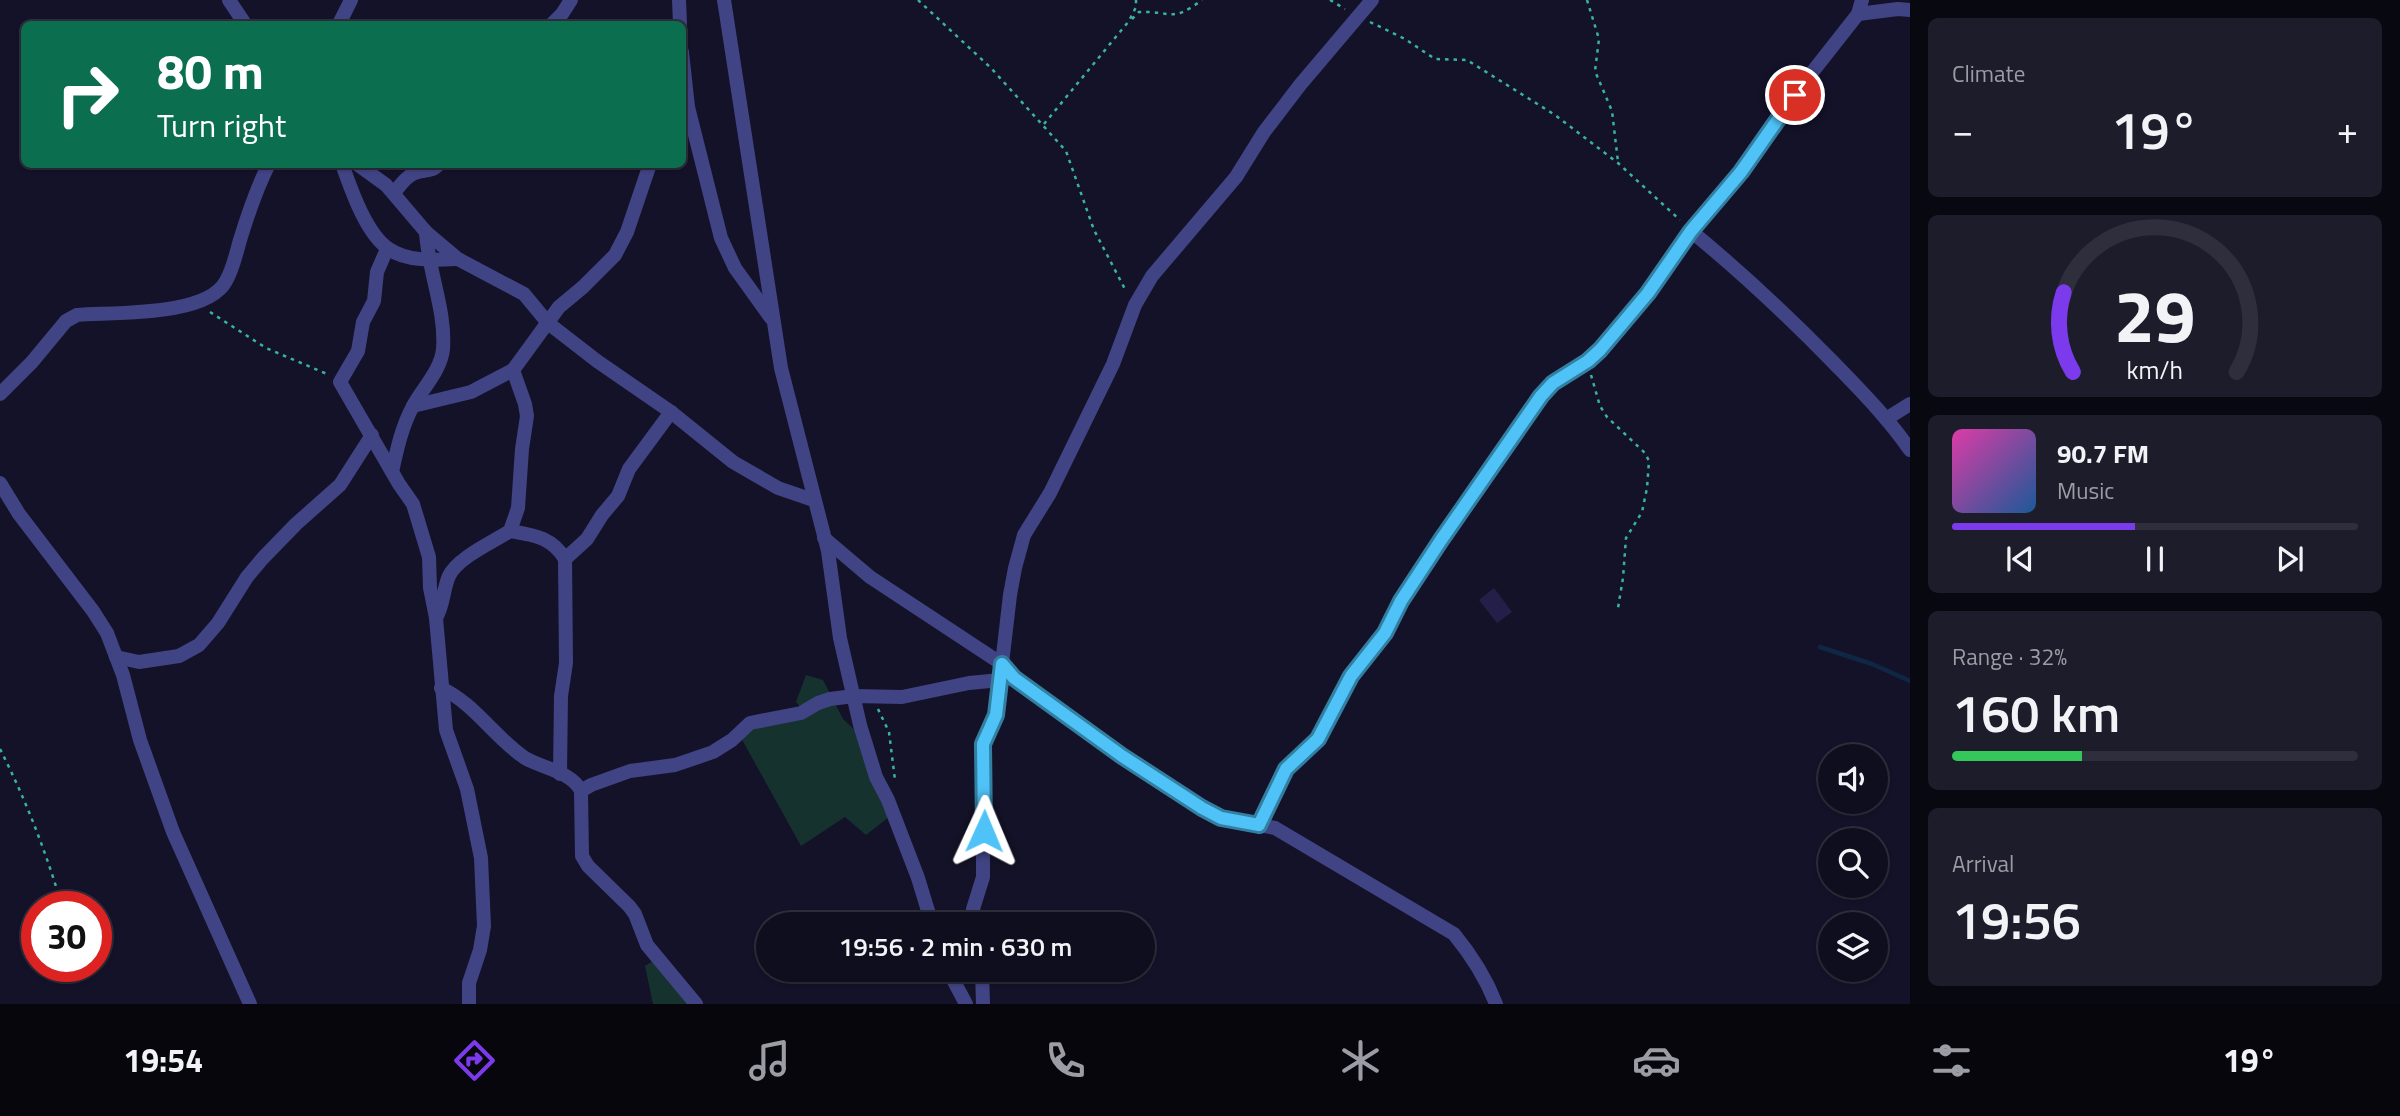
<!DOCTYPE html>
<html lang="en">
<head>
<meta charset="utf-8">
<style>
	:root { --surface:#0f0e1e; --page:#1d1c2b; --text:#f1f3f6; --muted:#9b9ca4; --line:#2f2e3c; --accent:#7c3aed }
	body { margin:0; font-family:"Titillium Web",sans-serif; background:var(--page); color:var(--text); height:100vh; display:flex; flex-direction:column; font-size:26px; white-space:nowrap }
	* { box-sizing:border-box; margin:0 }
	p { font-size:23px; color:var(--muted) }
	.icon { flex:none; width:38px; height:38px; fill:none; stroke:currentColor; stroke-width:2; stroke-linecap:round; stroke-linejoin:round }
	.map { position:relative; flex:1; overflow:hidden }
	.drawer { display:flex; flex-direction:column; gap:18px; padding:18px; background:#080810; width:490px }
	.drawer>* { flex:none }
	.banner { position:absolute; left:21px; top:21px; width:665px; height:147px; border-radius:10px; box-shadow:0 2px 5px #0004,0 0 0 2px var(--line); background:#0b6e4f; color:#fff; overflow:hidden }
	.controls { position:absolute; left:1818px; top:744px; display:grid; gap:14px }
	.controls a { display:grid; place-items:center; width:70px; height:70px; border-radius:50%; background:var(--surface); box-shadow:0 2px 5px #0004,0 0 0 2px var(--line); font-size:35px }
	.speed { position:absolute; left:21px; top:891px; display:flex; gap:14px; font-size:35px; font-weight:700; text-align:center }
	.speed>* { display:grid; place-content:center; width:91px; height:91px; border-radius:50%; background:var(--surface); box-shadow:0 2px 5px #0004,0 0 0 2px var(--line); line-height:1 }
	.speed .limit { border:10px solid #d22; background:#fff; color:#111 }
	.pin { position:absolute; display:grid; place-items:center; width:60px; height:60px; color:#fff; margin:-30px; border:4px solid #fff; border-radius:50%; box-shadow:0 2px 7px #0007 }
	.me { position:absolute; width:77px; margin:-38px; rotate:1deg; stroke-linejoin:round; filter:drop-shadow(0 0 5px #0008) }
	.turn { display:flex; align-items:center; gap:24px; height:147px; padding:0 21px; font-size:32px }
	.turn .icon { width:91px; height:91px; stroke-width:2.5 }
	.turn b { display:block; font-size:49px; line-height:60px }
	.big { font-size:52px; font-weight:600; line-height:1.1 }
	.drawer .widget { flex:1; display:flex; flex-direction:column; justify-content:center; gap:10px; min-width:0; padding:0 24px; border-radius:10px; background:var(--page) }
	.drawer .dial { align-items:center; gap:0 }
	.dial svg { height:182px; overflow:visible; fill:none; stroke:var(--line); stroke-width:7; stroke-linecap:round; text-anchor:middle }
	.dial text { fill:var(--text); stroke:none }
	.song { display:flex; align-items:center; gap:21px }
	.cover { width:84px; height:84px; border-radius:10px; background:linear-gradient(135deg,hsl(320 70% 55%),hsl(210 70% 35%)) }
	.played { height:7px; border-radius:4px; background:linear-gradient(90deg,var(--accent) 45%,var(--line) 45%) }
	.keys { display:flex; justify-content:space-around; direction:ltr }
	.heat { display:flex; justify-content:space-between; align-items:center; font-size:38px; direction:ltr }
	.charge { height:10px; border-radius:5px; background:linear-gradient(90deg,#34c759 32%,var(--line) 0) }
	.trip { position:absolute; left:756px; top:912px; width:399px; height:70px; border-radius:35px; background:var(--surface); box-shadow:0 2px 5px #0004,0 0 0 2px var(--line); font-weight:600; line-height:70px; text-align:center }
	.menu { display:flex; height:112px; justify-content:space-around; align-items:center; background:#06060c; color:var(--muted) }
	.menu .icon { width:49px; height:49px }
	.menu .current { color:var(--accent) }
	.menu b { font-size:32px; color:var(--text) }
	main { display:flex; flex:1; min-height:0 }
	.map>svg:first-child { display:block }
	.green { fill:#15322e }
	.lines { fill:none; stroke-linecap:round; stroke-linejoin:round }
	.stream { stroke:#0f2745; stroke-width:4.5 }
	.building { fill:#241f48 }
	.path { stroke:#39b3a1; stroke-width:2.5; stroke-dasharray:3.5 5; stroke-linecap:butt }
	.street { stroke:#404484; stroke-width:14 }
	.route-casing { stroke:#337fa1; stroke-width:18 }
	.route { stroke:#4fc3f7; stroke-width:12 }
</style>
</head>
<body>
<main>
<div class="map">
<svg width="1910" height="1004" viewBox="0 0 1910 1004">
	<rect width="100%" height="100%" fill="#141228"/>
	<g class="green">
		<polygon points="806,675 823,680 843,719 856,731 893,814 866,835 845,817 801,846 740,736 752,727 806,714 796,702"/>
		<polygon points="658,958 696,1004 653,1004 645,966"/>
	</g>
	<g class="lines">
		<polyline class="stream" points="1820,647 1872,664 1910,681"/>
	</g>
	<polygon class="building" points="1494,588 1512,612 1497,623 1479,600"/>
	<g class="lines">
		<g class="path">
			<polyline points="918,0 991,68 1066,151 1094,230 1126,291"/>
			<polyline points="1330,0 1345,9"/>
			<polyline points="1587,0 1599,39 1595,71 1612,111 1618,162"/>
			<path d="M1132 19 1139 12C1173 11 1171 23 1202 0"/>
			<polyline points="1370,22 1405,39 1435,59 1467,60 1555,115 1618,163 1680,220"/>
			<polyline points="1044,124 1129,21 1136,7 1136,0"/>
			<polyline points="210,312 266,348 327,374"/>
			<polyline points="1591,375 1600,406 1607,417 1645,453 1649,461 1647,488 1642,512 1626,538 1623,578 1618,608"/>
			<polyline points="878,709 889,732 895,780"/>
			<path d="M0 749C26 800 46 852 62 906"/>
		</g>
		<g class="street">
			<polyline points="229,0 245,24"/>
			<polyline points="679,0 680,24"/>
			<polyline points="724,0 781,368 828,551 840,638 860,725 876,777 888,800 918,878 932,924"/>
			<polyline points="1858,14 1898,9 1910,10"/>
			<polyline points="339,24 351,0"/>
			<polyline points="552,24 562,14 571,0"/>
			<polyline points="682,52 688,107 721,238 735,268 771,318"/>
			<path d="M342 164C351 189 366 234 389 249 407 262 437 260 458 259"/>
			<polyline points="357,164 386,185 426,232 458,259 524,294 548,323 597,361 671,412 733,462 778,488 813,500"/>
			<path d="M394 193C399 187 404 179 411 175 421 168 431 174 439 164"/>
			<path d="M1691 231C1741 272 1788 316 1833 362 1860 390 1888 418 1910 450"/>
			<polyline points="387,249 377,272 374,301 363,322 358,351 340,382 399,484 413,504 429,557 430,588 436,618 446,730 467,789 481,858 484,926 480,950 469,983 469,1004"/>
			<path d="M0 394 32 362 66 321 77 315C113 312 207 317 226 281 233 269 236 254 240 240 248 214 256 189 269 164"/>
			<polyline points="413,406 471,392 513,370"/>
			<polyline points="1886,419 1910,404"/>
			<path d="M392 472C397 449 402 426 413 406 423 388 441 370 443 349 446 310 428 271 426 232"/>
			<polyline points="0,483 19,514 93,611 107,633 123,675 140,740 173,832 250,1004"/>
			<polyline points="510,531 518,508 522,449 527,416 525,404 513,370 559,307 583,287 615,255 627,232 650,164"/>
			<path d="M824 538 870 577 1002 664 1014 678 1122 756 1202 808 1221 818 1275 828 1454 934C1472 956 1486 978 1496 1004"/>
			<path d="M436 618C444 605 443 589 449 576 457 558 493 542 510 531 534 535 552 537 565 559L587 539 602 515 618 496 629 469 671 412"/>
			<polyline points="116,657 139,662 179,656 199,645 218,623 247,577 263,558 296,524 340,485 372,435"/>
			<path d="M441 688C474 703 495 738 525 758 542 768 572 772 581 791L582 856 588 866 629 906 635 914 647 945 696 1004"/>
			<polyline points="560,774 561,696 566,663 565,559"/>
			<polyline points="581,791 591,785 630,771 675,765 713,752 732,740 750,723 801,713 818,703 830,699 854,696 902,697 969,683 1001,680"/>
			<polyline points="1259,825 1287,769 1318,739 1351,676 1385,633 1401,601 1476,487 1541,396 1553,383 1588,361 1600,350 1648,293 1691,231 1740,172 1810,75 1858,14 1862,0"/>
			<polyline points="976,924 973,909 983,877 983,744 996,715 1010,595 1015,568 1024,535 1050,493 1113,364 1135,305 1152,276 1236,177 1264,132 1300,85 1372,0"/>
			<polyline points="948,970 966,1004"/>
			<polyline points="982,970 983,1004"/>
		</g>
	</g>
	<g class="lines">
		<g class="route-casing">
			<polyline id="route" points="984,831 983,744 996,715 1002,664 1014,678 1122,756 1202,808 1221,818 1259,825 1286,769 1318,739 1351,676 1385,633 1401,601 1441,540 1541,396 1553,383 1588,361 1600,350 1648,293 1691,231 1741,172 1795,95"/>
		</g>
		<use href="#route" class="route"/>
	</g>
</svg>
<div class="controls">
<a><svg class="icon" aria-label="sound" viewBox="0 0 24 24"><path d="M4 9h4l5-4v14l-5-4H4zM17 9q2 3 0 6"/></svg></a>
<a><svg class="icon" aria-label="search" viewBox="0 0 24 24"><circle cx="10" cy="10" r="6"/><path d="M15 15l6 6"/></svg></a>
<a><svg class="icon" aria-label="layers" viewBox="0 0 24 24"><path d="M12 4l9 5-9 5-9-5zM3 14l9 5 9-5"/></svg></a>
</div>
<div class="speed"><div class="limit">30</div></div>
<div class="pin" style="left:1795px;top:95px;background:#d93025"><svg class="icon" aria-label="arrive" viewBox="0 0 24 24"><path d="M6 21V4h12l-3 4 3 4H6"/></svg></div>
<svg class="me" style="left:984px;top:831px" viewBox="-20 -20 40 40"><path d="M0-17L14 15 0 8-14 15z" fill="#4fc3f7" stroke="#fff" stroke-width="4"/></svg>
<div class="trip">19:56 · 2 min · 630 m</div>
<div class="banner">
<div class="turn"><svg class="icon" aria-label="right" viewBox="0 0 24 24"><path d="M7 20v-9h11M14 6l5 5-5 5"/></svg><div><b>80 m</b>Turn right</div></div>
</div>
</div>
<section class="drawer">
<div class="widget"><p>Climate</p>
<div class="heat"><a>−</a><b class="big">19°</b><a>+</a></div>
</div>
<div class="widget dial"><svg viewBox="0 0 100 80">
<path d="M14 69A42 42 0 1 1 86 69"/>
<path d="M14 69A42 42 0 0 1 10 34" stroke="#7c3aed"/>
<text x="50" y="56" font-size="32" font-weight="700">29</text>
<text x="50" y="72" font-size="11">km/h</text>
</svg></div>
<div class="widget">
<div class="song"><i class="cover"></i><div><b>90.7 FM</b><p>Music</p></div></div>
<div class="played"></div>
<div class="keys"><svg class="icon" aria-label="previous" viewBox="0 0 24 24"><path d="M18 5L8 12l10 7zM5 5v14"/></svg><svg class="icon" aria-label="pause" viewBox="0 0 24 24"><path d="M8 5v14M16 5v14"/></svg><svg class="icon" aria-label="next" viewBox="0 0 24 24"><path d="M6 5l10 7-10 7zM19 5v14"/></svg></div>
</div>
<div class="widget"><p>Range · 32%</p><b class="big">160 km</b><div class="charge"></div></div>
<div class="widget"><p>Arrival</p><b class="big">19:56</b></div>
</section>
</main>
<nav class="menu">
<b>19:54</b>
<svg class="icon current" aria-label="directions" viewBox="0 0 24 24"><path d="M12 3l9 9-9 9-9-9zM9 14v-3h6M13 9l2 2-2 2"/></svg>
<svg class="icon" aria-label="music" viewBox="0 0 24 24"><path d="M9 18V5l10-2v13"/><circle cx="6" cy="18" r="3"/><circle cx="16" cy="16" r="3"/></svg>
<svg class="icon" aria-label="phone" viewBox="0 0 24 24"><path d="M5 4h4l2 5-3 2q2 4 5 5l2-3 5 2v4C11 20 4 13 5 4z"/></svg>
<svg class="icon" aria-label="climate" viewBox="0 0 24 24"><path d="M12 3v18M4 7l16 10M4 17L20 7"/></svg>
<svg class="icon" aria-label="car" viewBox="0 0 24 24"><path d="M5 17H2v-5l4-1 3-4h7l3 4 3 1v5h-3M9 17h6M6 11h13"/><circle cx="7" cy="17" r="2"/><circle cx="17" cy="17" r="2"/></svg>
<svg class="icon" aria-label="filters" viewBox="0 0 24 24"><path d="M4 7h16M4 17h16"/><circle cx="9" cy="7" r="2"/><circle cx="15" cy="17" r="2"/></svg>
<b>19°</b>
</nav>
</body>
</html>
